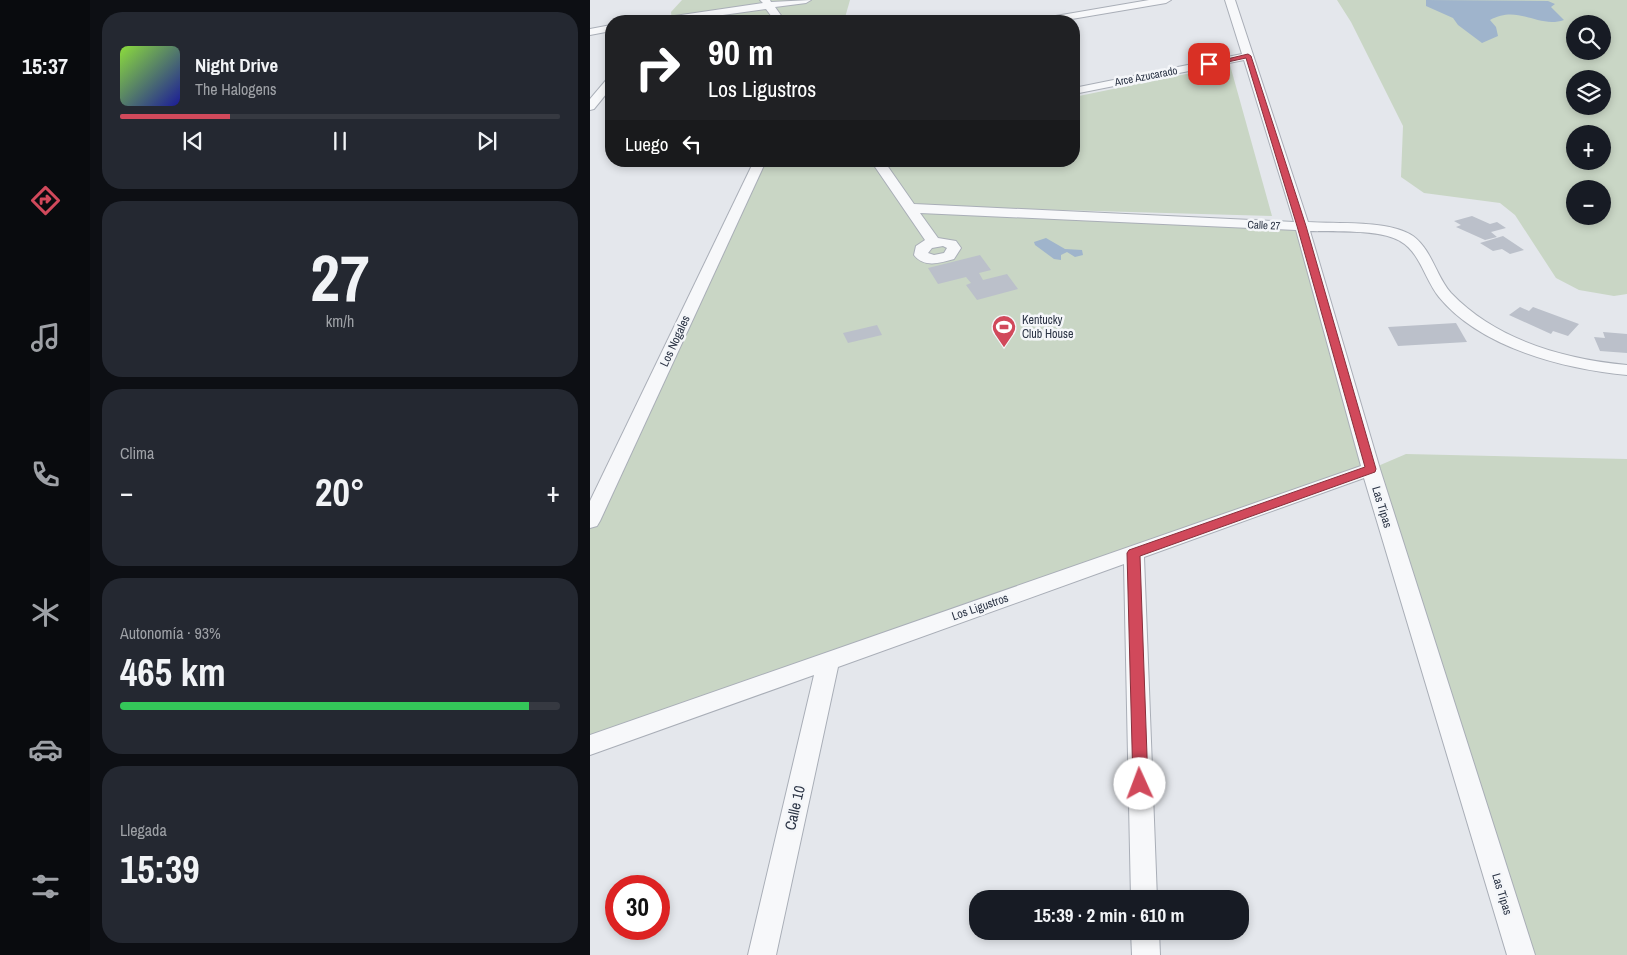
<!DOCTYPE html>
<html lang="es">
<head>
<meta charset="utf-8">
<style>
	:root { --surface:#171b24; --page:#242831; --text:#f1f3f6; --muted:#9ea1a6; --line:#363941; --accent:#d1495b }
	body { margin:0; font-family:"Archivo Narrow",sans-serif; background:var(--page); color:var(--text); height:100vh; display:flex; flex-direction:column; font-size:19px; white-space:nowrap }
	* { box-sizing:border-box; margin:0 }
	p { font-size:16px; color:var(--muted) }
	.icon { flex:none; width:28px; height:28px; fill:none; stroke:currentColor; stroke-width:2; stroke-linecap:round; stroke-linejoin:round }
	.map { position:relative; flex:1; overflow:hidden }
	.side { display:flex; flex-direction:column; gap:12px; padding:12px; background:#0d0f14; width:500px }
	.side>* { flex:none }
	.guide { position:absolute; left:15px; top:15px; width:475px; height:152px; border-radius:20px; box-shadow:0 2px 8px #0003; background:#202124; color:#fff; overflow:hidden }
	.tools { position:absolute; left:976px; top:15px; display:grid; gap:10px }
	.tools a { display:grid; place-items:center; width:45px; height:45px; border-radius:50%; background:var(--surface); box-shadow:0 2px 8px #0003; font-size:25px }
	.speed { position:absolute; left:15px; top:875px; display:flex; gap:10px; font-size:25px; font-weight:700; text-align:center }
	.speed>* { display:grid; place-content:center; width:65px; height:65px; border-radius:50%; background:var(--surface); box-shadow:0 2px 8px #0003; line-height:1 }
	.speed .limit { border:8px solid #d22; background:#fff; color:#111 }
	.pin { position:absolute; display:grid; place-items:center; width:42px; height:42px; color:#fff; margin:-21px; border-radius:10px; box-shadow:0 2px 8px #0006 }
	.me { position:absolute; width:55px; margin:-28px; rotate:358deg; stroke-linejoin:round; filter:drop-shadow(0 0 4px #0008) }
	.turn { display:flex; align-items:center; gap:18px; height:105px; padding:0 20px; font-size:22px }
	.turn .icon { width:65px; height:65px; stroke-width:2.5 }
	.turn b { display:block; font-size:35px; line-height:42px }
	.then { display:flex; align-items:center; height:48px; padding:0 20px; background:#0003; gap:10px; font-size:19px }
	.big { font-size:38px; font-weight:800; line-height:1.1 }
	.side .card { flex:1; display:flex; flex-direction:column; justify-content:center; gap:8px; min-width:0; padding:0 18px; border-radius:20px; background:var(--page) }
	.side .dial { align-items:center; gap:0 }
	.dial b { font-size:65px; line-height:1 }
	.song { display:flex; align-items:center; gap:15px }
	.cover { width:60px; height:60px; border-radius:8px; background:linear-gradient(135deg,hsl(90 70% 55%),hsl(240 70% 35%)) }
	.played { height:5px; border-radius:2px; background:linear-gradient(90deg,var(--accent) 25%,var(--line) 25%) }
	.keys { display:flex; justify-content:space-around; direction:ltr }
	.heat { display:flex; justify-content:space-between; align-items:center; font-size:28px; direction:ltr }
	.charge { height:8px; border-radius:4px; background:linear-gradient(90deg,#34c759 93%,var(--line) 0) }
	.trip { position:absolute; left:379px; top:890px; width:280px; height:50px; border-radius:20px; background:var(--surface); box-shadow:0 2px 8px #0003; font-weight:800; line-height:50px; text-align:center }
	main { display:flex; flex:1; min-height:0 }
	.tabs { display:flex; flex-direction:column; width:90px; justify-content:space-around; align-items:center; background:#090b0e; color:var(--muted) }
	.tabs .icon { width:35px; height:35px }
	.tabs .selected { color:var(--accent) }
	.tabs b { font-size:22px; color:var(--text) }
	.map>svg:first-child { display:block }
	.green { fill:#c9d6c5; fill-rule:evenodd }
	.water { fill:#9fb4cc }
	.building { fill:#bbc0ca }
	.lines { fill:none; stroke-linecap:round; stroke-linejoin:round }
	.minor-casing { stroke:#a9aeb7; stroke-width:2 }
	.minor { fill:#f7f8fa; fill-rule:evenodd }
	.route { fill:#d1495b; stroke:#882f3b }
	.labels { text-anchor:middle; stroke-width:5; stroke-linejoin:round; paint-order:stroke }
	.far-street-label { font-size:11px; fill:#2b3445; stroke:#f4f6f9 }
	.poi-label { font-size:12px; fill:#2b3445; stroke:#f4f6f9; text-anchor:start }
	.street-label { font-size:12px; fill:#2b3445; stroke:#f4f6f9 }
	.near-street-label { font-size:15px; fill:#2b3445; stroke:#f4f6f9 }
</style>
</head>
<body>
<main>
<nav class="tabs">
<b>15:37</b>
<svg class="icon selected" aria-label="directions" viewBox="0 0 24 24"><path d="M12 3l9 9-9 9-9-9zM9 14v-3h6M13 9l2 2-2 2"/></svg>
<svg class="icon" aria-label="music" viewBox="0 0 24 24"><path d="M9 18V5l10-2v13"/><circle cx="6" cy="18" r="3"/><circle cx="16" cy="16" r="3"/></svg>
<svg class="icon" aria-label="phone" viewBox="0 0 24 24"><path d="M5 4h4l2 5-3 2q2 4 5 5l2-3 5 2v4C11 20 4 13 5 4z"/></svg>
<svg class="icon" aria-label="climate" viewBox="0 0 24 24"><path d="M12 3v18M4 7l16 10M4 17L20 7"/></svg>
<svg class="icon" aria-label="car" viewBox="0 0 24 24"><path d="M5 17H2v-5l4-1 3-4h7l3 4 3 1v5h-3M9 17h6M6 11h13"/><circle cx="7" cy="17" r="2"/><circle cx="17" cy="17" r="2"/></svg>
<svg class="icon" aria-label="filters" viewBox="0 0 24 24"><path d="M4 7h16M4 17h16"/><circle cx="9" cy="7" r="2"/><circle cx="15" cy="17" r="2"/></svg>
</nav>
<section class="side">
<div class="card">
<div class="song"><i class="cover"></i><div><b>Night Drive</b><p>The Halogens</p></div></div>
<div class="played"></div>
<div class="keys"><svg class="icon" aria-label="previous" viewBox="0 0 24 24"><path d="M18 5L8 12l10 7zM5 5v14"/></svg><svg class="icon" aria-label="pause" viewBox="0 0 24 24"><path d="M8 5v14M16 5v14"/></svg><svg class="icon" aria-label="next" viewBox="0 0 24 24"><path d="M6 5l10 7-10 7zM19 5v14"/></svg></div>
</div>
<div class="card dial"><b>27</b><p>km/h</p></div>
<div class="card"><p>Clima</p>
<div class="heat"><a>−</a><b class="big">20°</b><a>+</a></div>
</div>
<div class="card"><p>Autonomía · 93%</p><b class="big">465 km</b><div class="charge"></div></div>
<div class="card"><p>Llegada</p><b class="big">15:39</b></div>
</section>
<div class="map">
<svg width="1037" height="955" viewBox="0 0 1037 955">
	<rect width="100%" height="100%" fill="#e4e7ec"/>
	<g class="green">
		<polygon points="92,0 260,0 254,21 82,21 81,12"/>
		<path d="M747 0H1037V294L1024 296 989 290 966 278 925 215 910 203 834 193 811 177 813 126 761 22ZM985 24H1012V51H985ZM985 79H1012V106H985ZM985 134H1012V161H985ZM985 189H1012V216H985Z"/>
		<polygon points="640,65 682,216 326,206 712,226 781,469 816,454 1037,459 1037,955 931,955 781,469 0,745 0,521 170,161 484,161 484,97"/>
	</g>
	<g class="water">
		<path d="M836 0 958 1 965 4 961 7 974 20C948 29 929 4 900 20L906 27 908 36 892 43 868 25 863 18 836 6Z"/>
		<polygon points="456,238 475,249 492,250 493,255 485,257 477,252 471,255 471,260 464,259 445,245 444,242"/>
	</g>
	<g class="building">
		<polygon points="882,216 900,224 907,222 916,228 901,232 907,237 895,240 866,227 871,225 864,221"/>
		<polygon points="913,236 934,250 920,254 912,249 903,251 890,243"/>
		<polygon points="390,255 401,270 389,273 393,280 417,274 428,289 387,300 376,285 381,283 376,277 348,284 338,268"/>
		<polygon points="930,307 939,311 943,307 989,324 978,336 963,331 961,334 919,315"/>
		<polygon points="866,323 877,342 808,346 798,327"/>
		<polygon points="287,325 292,335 258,343 253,333"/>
		<polygon points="1013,332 1037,334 1037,353 1010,351 1004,337 1015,338"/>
	</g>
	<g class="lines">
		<g class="minor-casing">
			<g id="minor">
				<polygon points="170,0 180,0 181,2 221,0 216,3 185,7 195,21 185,21 176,9 90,21 66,21 71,18 173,3"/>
				<polygon points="559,0 581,0 576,3 470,21 449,21 454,18"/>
				<path d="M635 0H645L718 222C746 224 800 220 823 236 842 250 846 276 861 293 906 340 974 359 1037 365V375C974 369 891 348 849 297 835 280 830 252 810 241 790 229 745 232 720 231L790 469 945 955H917L774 478 554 557 567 899H541L534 564 248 667 186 955H158L224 675 0 755V735L771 466 706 230 330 213 348 238 366 241 371 248 364 259C350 263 334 268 324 255L326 246 335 240 281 161H294L324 204 704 222 654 60 484 94V88L652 54ZM353 246 357 248 354 253 344 255 338 253 342 248Z"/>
				<polygon points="21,25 21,31 0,35 0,29"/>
				<polygon points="21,78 21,88 4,109 0,110 0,99 17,79"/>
				<polygon points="164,161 176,161 10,521 7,526 0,528 0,501"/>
				<polygon points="541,931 569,931 570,955 542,955"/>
			</g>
		</g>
		<use href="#minor" class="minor"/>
	</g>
	<polygon class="route" points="658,54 661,56 716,226 786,469 785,472 550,556 558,784 556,788 550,790 545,788 543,784 537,553 539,550 775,467 707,226 656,58 619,66 616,64"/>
	<defs>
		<g id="stadium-pin" transform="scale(1.25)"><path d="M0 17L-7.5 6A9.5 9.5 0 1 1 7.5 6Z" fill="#d1495b" stroke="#f4f6f9"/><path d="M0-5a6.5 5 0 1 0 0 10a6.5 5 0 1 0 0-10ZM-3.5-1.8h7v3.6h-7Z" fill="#fff"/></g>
	</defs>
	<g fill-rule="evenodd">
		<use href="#stadium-pin" x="414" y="327"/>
	</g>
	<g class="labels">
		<g class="far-street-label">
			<text transform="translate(556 76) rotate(-11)" y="4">Arce Azucarado</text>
			<text transform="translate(674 225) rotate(3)" y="4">Calle 27</text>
		</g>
		<g class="poi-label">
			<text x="432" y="324">Kentucky<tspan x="432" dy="14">Club House</tspan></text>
		</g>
		<g class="street-label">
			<text transform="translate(85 341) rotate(-65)" y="4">Los Nogales</text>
			<text transform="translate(792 507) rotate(73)" y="4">Las Tipas</text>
			<text transform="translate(390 607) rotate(-19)" y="4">Los Ligustros</text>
			<text transform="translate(912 894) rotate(73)" y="4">Las Tipas</text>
		</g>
		<g class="near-street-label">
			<text transform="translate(205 808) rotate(-77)" y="5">Calle 10</text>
		</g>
	</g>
</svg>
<div class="tools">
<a><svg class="icon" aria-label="search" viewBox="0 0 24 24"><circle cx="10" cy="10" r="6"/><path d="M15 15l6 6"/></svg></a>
<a><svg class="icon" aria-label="layers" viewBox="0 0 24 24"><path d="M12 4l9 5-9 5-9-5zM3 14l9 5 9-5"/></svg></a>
<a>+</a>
<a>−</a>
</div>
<div class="speed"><div class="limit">30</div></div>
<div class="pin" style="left:619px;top:64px;background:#d93025"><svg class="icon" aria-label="arrive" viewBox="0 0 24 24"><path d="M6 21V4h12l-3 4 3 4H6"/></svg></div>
<svg class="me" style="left:550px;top:784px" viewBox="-20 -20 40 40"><circle r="19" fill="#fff"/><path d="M0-13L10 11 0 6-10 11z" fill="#d1495b"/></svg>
<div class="trip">15:39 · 2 min · 610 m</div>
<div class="guide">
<div class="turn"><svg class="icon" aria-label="right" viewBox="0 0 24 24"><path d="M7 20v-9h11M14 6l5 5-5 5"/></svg><div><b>90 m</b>Los Ligustros</div></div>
<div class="then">Luego<svg class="icon" aria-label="left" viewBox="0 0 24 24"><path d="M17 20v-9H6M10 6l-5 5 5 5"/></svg></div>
</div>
</div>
</main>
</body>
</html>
